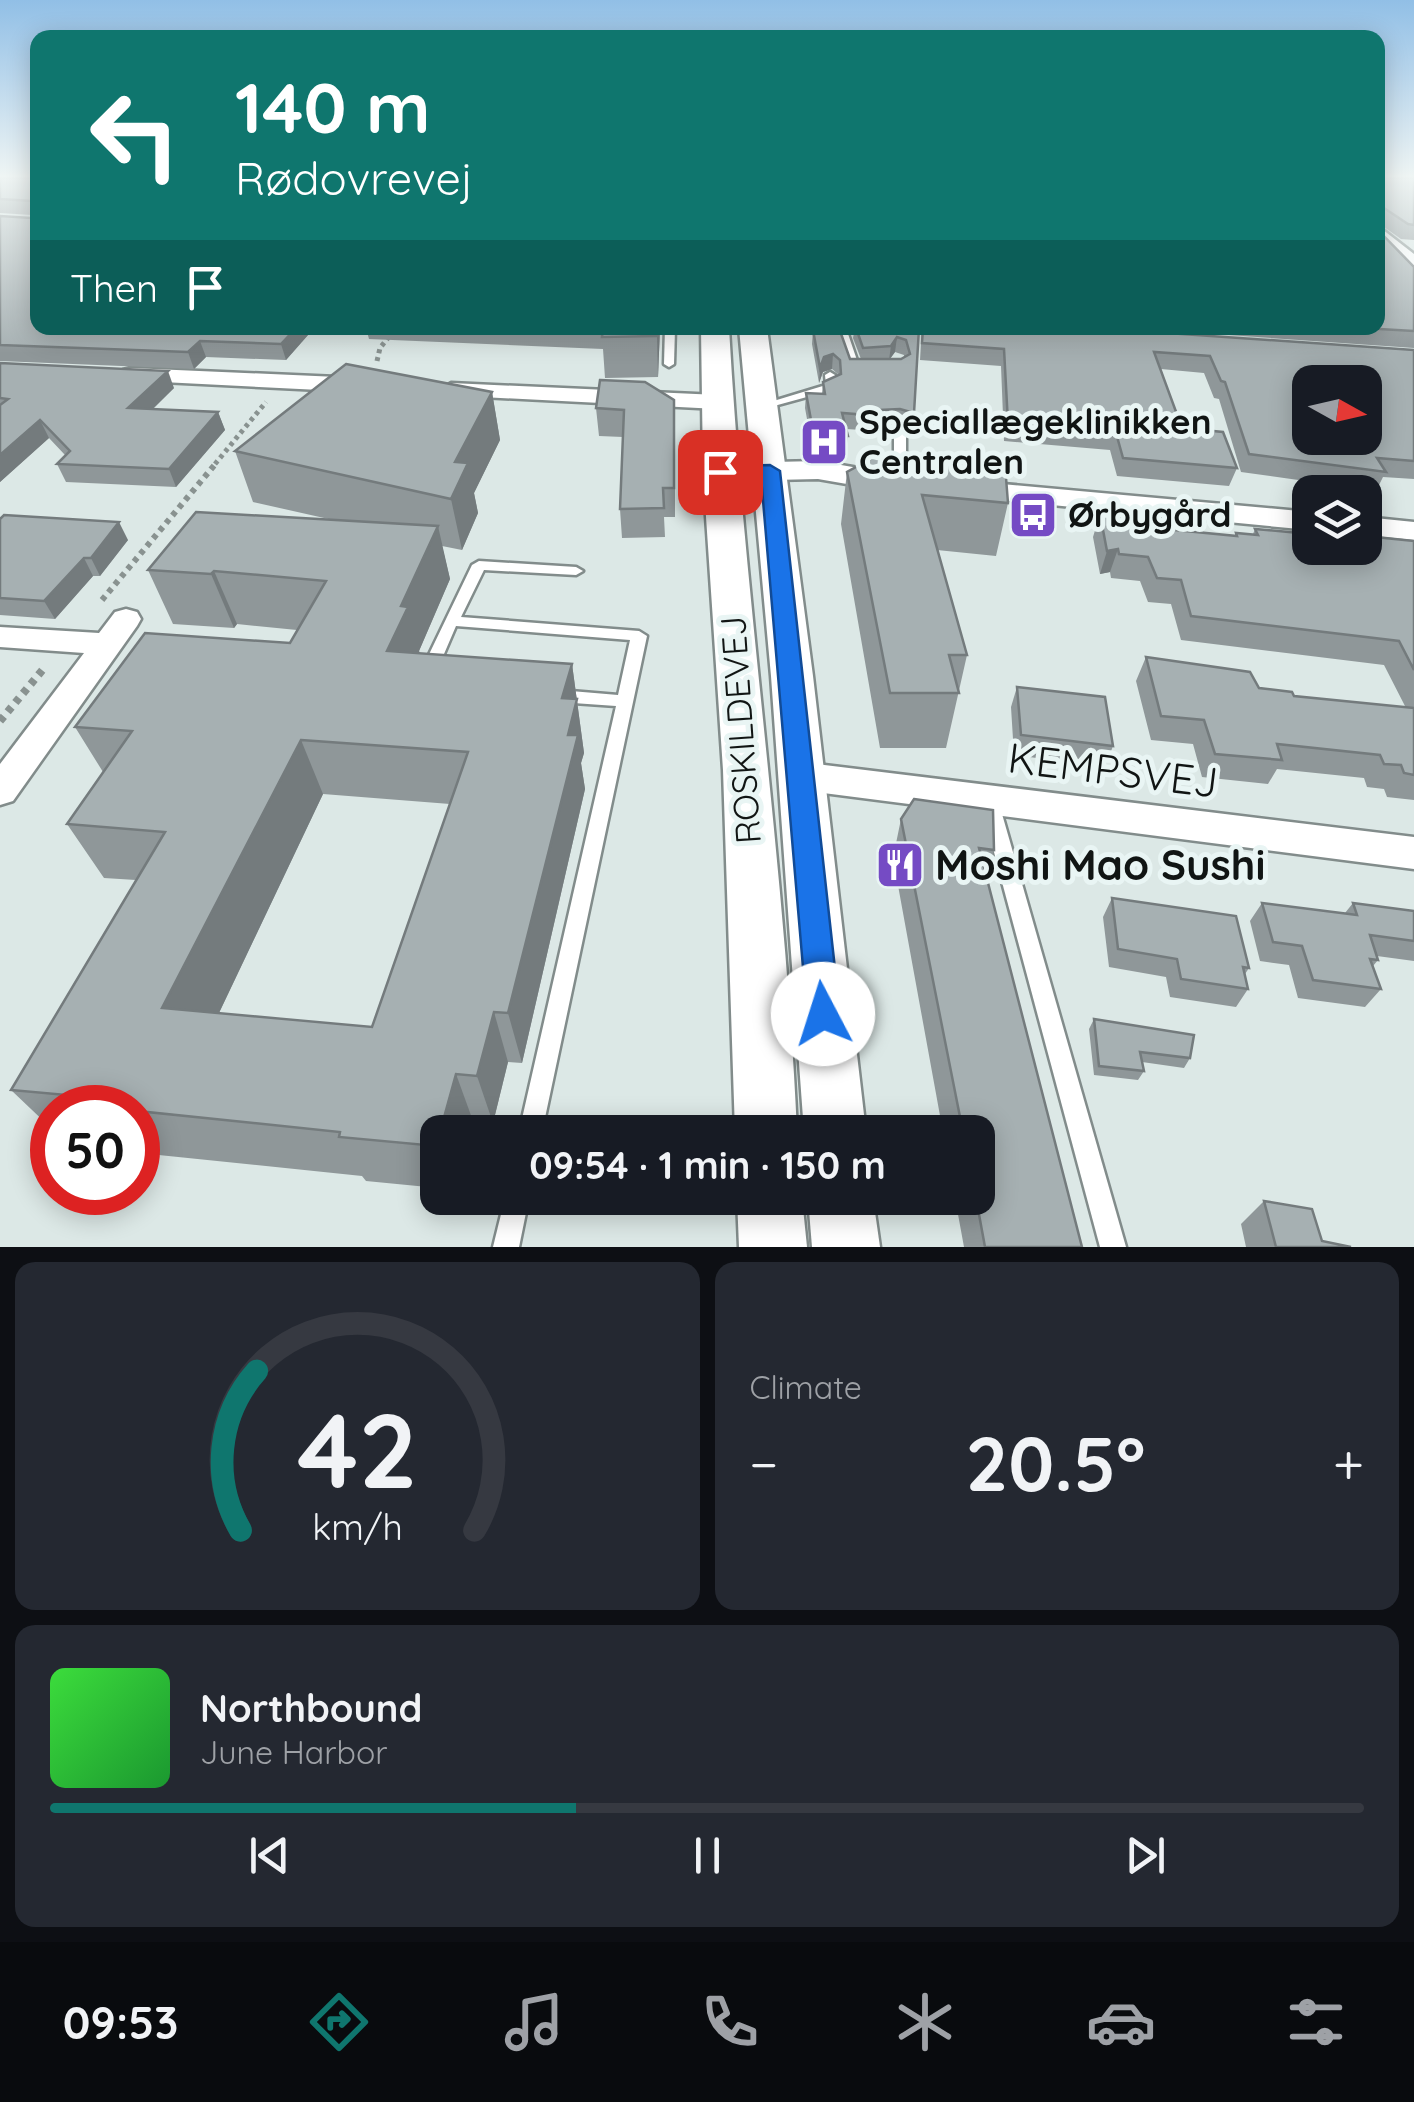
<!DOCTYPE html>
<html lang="en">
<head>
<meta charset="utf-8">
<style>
	:root { --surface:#171b24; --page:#242831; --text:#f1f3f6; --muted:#9ea1a6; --line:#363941; --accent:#0f766e }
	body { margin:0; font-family:Quicksand,sans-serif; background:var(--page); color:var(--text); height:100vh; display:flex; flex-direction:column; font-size:38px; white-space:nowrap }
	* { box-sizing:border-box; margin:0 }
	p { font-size:32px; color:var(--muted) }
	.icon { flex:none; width:55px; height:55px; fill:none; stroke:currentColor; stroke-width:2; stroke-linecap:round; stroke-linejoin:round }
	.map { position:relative; height:1247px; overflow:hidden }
	.sheet { display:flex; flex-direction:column; gap:15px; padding:15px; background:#0d0f14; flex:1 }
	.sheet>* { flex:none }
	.banner { position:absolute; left:30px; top:30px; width:1355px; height:305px; border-radius:20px; box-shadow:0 5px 25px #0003; background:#0f766e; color:#fff; overflow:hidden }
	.needle { width:65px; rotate:98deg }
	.controls { position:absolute; left:1292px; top:365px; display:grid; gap:20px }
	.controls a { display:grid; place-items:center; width:90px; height:90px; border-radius:20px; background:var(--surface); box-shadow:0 5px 25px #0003; font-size:50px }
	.speed { position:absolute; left:30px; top:1085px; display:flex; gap:20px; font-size:50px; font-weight:700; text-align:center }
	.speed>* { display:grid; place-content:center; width:130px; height:130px; border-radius:50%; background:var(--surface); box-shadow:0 5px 25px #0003; line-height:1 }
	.speed .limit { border:15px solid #d22; background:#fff; color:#111 }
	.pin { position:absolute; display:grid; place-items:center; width:85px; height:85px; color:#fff; margin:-42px; border-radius:20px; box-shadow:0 5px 15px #0006 }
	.me { position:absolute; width:110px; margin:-55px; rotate:355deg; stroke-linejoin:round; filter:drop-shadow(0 0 8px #0008) }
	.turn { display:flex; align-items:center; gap:35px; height:210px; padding:0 40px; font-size:45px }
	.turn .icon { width:130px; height:130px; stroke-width:2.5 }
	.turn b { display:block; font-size:70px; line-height:85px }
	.then { display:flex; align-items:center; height:95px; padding:0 40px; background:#0003; gap:20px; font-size:38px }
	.big { font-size:75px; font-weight:800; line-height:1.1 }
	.sheet .widget { flex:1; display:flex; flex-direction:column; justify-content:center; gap:15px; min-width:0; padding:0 35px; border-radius:20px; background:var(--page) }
	.sheet .dial { align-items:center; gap:0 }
	.dial svg { height:260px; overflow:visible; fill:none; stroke:var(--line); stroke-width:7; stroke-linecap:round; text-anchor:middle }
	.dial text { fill:var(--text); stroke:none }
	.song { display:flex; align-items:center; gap:30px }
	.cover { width:120px; height:120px; border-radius:15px; background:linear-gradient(135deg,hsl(120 70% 55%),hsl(130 70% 35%)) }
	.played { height:10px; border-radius:5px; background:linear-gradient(90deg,var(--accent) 40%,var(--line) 40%) }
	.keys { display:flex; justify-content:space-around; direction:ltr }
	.heat { display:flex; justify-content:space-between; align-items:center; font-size:55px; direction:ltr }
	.sheet .tiles { flex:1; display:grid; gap:15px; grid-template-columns:1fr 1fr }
	.widget:last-child { grid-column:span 2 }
	.trip { position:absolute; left:420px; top:1115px; width:575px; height:100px; border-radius:20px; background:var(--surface); box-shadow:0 5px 25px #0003; font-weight:800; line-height:100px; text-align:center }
	.tab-bar { display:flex; height:160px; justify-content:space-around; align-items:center; background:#090b0e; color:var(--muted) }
	.tab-bar .icon { width:70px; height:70px }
	.tab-bar .selected { color:var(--accent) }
	.tab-bar b { font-size:45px; color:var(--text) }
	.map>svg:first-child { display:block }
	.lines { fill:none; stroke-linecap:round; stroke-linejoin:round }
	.service-casing { stroke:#828c8b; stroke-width:5 }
	.minor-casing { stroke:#828c8b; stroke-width:5 }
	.tertiary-casing { stroke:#828c8b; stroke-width:5 }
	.secondary-casing { stroke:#828c8b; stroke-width:5 }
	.path-far2 { stroke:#899290; stroke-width:5; stroke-dasharray:4 4; stroke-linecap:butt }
	.path-far1 { stroke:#899290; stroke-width:6; stroke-dasharray:5 5; stroke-linecap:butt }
	.path { stroke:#899290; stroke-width:8; stroke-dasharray:6 6; stroke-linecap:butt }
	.service { fill:#fff; fill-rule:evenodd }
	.minor { fill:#fff; fill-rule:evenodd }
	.tertiary { fill:#fff; fill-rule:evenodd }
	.secondary { fill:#fff; fill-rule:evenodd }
	.wall { fill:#8f9799; fill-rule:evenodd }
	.shaded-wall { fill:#747b7d }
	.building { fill:#a6b0b2; stroke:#747b7d; stroke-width:2.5; fill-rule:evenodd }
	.route { fill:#1a73e8; stroke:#114b97; stroke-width:2.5 }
	.labels { text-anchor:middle; stroke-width:10; stroke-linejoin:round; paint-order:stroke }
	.poi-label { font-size:35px; font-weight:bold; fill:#111514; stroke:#e9f5f4; text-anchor:start }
	.street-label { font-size:35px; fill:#111514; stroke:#e9f5f4 }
	.near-street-label { font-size:42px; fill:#111514; stroke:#e9f5f4 }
	.near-poi-label { font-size:42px; font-weight:bold; fill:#111514; stroke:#e9f5f4; text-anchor:start }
</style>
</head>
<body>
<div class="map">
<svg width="1414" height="1247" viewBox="0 0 1414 1247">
	<rect width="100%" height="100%" fill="#dce8e6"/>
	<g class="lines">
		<g class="service-casing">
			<g id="service">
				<polygon points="665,328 675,328 674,364 669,367 664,364"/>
				<polygon points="826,328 846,328 859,366 868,367 868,371 851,371 838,332"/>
				<polygon points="830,372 835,375 836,389 763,409 757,406 826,385 825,375"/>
				<polygon points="900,427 906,431 906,475 900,479 894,475 894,431"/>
				<polygon points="479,561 576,567 583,571 576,575 484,570 461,617 639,631 647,636 542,1132 519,1132 616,706 559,702 553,700 551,696 553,692 559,690 618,695 630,640 456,626 435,675 423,675 421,671 472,565"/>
				<polygon points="989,793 995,795 998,800 1126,1247 1100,1247 980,800 983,795"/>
				<polygon points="505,1198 529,1198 519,1247 493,1247"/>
			</g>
		</g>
		<g class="minor-casing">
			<g id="minor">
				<polygon points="1378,226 1414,254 1414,269 1378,240"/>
				<polygon points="131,368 360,378 371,385 360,392 123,380 120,375 123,370"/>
				<polygon points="451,383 718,395 729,402 718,409 443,395 440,390"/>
				<polygon points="126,609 137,612 141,619 137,626 13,801 0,805 0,764 84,653 0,647 0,627 99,633 115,612"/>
				<polygon points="800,762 1414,837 1414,869 800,790 788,786 782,776 788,766"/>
			</g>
		</g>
		<g class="tertiary-casing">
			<g id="tertiary">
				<polygon points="818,461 893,474 903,477 908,483 903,489 893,492 818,479 720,481 710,478 705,472 710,466 720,463"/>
				<polygon points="959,480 1310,512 1310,530 948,495 944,489 948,483"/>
				<polygon points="1365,517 1414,522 1414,540 1365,535"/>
			</g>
		</g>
		<g class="secondary-casing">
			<g id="secondary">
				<path d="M701 328H729C744 597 785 864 797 1132H735L723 770 703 472Z"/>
				<polygon points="739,328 767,328 813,676 866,1132 804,1132 771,676"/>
				<polygon points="737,1198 802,1198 807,1247 739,1247"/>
				<polygon points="808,1198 873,1198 880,1247 812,1247"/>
			</g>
		</g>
		<g class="path-far2">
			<polyline points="377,361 380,348 396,328"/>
			<polyline points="215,464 266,402"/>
		</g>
		<polyline class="path-far1" points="102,600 217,462"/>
		<polyline class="path" points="0,721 45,667"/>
		<use href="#service" class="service"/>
		<use href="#minor" class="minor"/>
		<use href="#tertiary" class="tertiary"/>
		<use href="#secondary" class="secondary"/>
	</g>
	<g class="wall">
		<polygon points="0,178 38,178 38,328 308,335 286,360 206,357 194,369 0,361 0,216 31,218 32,215 0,213"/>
		<polygon points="1378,178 1414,178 1414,240 1401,239 1380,224 1378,229"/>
		<polygon points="1414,267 1414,348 1129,328 1378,328"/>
		<polygon points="366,328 660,328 658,377 605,378 603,349 369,339"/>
		<path d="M855 328H919L911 428 898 424 879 425 878 431 846 429 848 436 846 451 813 452 805 408 806 393 822 394 823 382 839 375 832 369 823 372 819 383 812 344 813 330 850 359H861L853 338ZM895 352 904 355V357L901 359H890Z"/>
		<polygon points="922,328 1095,328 1414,350 1414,479 1383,477 1376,491 1241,472 1219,399 1214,398 1204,373 1161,369 1182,428 1237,468 1229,486 1117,476 1110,450 1004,441 1001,366 920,360"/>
		<polygon points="0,363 174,388 153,409 218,412 225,430 176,487 66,482 57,464 65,455 49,438 0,482"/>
		<polygon points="600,380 675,428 675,517 664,517 665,537 622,538 620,509 623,437 599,436 596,408"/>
		<path d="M492 392 500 440 474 493 478 513 462 550 442 546 450 579 419 651 420 654 572 664 584 753 581 763 585 789 522 1063 508 1062 493 1123 473 1121 438 1132V1188L366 1181 362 1176 149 1154 140 1144H138V1108H52V1129L11 1090 136 880 104 878 67 824 103 772 75 727 290 643 297 630 237 624 234 628 173 624 148 570 333 520 253 502 235 451ZM323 794 450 804 372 1027 219 1013Z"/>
		<polygon points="847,472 1008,503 996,556 937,550 967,655 946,748 880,748 841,524"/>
		<polygon points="1100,514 1145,527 1235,536 1236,533 1253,534 1255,529 1310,548 1414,541 1414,800 1387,797 1384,789 1367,787 1364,778 1277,769 1268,784 1202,777 1193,744 1151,740 1136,681 1146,657 1294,696 1406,708 1384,665 1181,640 1171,604 1148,602 1140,581 1111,578 1110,572 1100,574 1093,537"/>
		<polygon points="0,519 128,540 100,576 93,576 55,619 0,615"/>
		<polygon points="1017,687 1113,746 1105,767 1014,755 1011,707"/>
		<polygon points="901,819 994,850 986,876 1082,1247 964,1247 955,1198 978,1198 978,1132 943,1132 893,858"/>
		<polygon points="1112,898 1249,968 1245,974 1248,989 1236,1007 1170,997 1166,977 1109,967 1103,917"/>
		<polygon points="1262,903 1345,913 1353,903 1414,911 1414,961 1377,956 1378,960 1373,966 1381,989 1365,1007 1298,998 1289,965 1260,961 1250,921"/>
		<polygon points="1094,1019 1190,1058 1184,1068 1142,1062 1144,1071 1138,1080 1094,1075 1089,1029"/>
		<polygon points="1264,1201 1322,1241 1351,1247 1246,1247 1241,1224"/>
	</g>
	<g class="shaded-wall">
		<polygon points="296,328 306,328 308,335 286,360 281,344"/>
		<polygon points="657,328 660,328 658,377 657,336"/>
		<polygon points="897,337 895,352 889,360 891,346"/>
		<polygon points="200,341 206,357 194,369 188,352"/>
		<polygon points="833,354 832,369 823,372 819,383 820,368 824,357"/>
		<polygon points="168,371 174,388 136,425 128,408"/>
		<polygon points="492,392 500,440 474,493 478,513 462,550 451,499 455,462"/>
		<polygon points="218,412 225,430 176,487 169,469"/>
		<polygon points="40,420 49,438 0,482 0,455"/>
		<polygon points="119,522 128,540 100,576 91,558"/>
		<polygon points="438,526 450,579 419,651 422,660 387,651 401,606"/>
		<polygon points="1118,549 1110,572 1100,574 1107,551"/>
		<polygon points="84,558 93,576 55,619 44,601"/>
		<polygon points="214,571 237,624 234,628 211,574"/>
		<polygon points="572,664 584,753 581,763 585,789 522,1063 508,1013 562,698"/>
		<polygon points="301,740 323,794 198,1057 162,1008"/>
		<polygon points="494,1012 508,1062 493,1123 477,1076"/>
		<polygon points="456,1074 473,1121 470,1132 440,1132"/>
	</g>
	<g class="building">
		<polygon points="0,178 38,178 38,328 296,328 281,344 200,341 188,352 0,345 0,216 31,218 35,205 32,201 0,199"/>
		<polygon points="1378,178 1414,178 1414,225 1408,224 1384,208 1381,222 1378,222"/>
		<polygon points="1378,230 1414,267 1414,331 1362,328 1378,328"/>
		<polygon points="603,328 657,328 657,336 602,337"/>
		<polygon points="829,328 839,328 850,359 901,359 910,354 906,340 897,337 891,346 863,348 856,328 919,328 914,413 900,409 880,410 880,416 842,413 848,436 814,436 806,393 825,394 823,382 841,374 840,360 833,354 824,357 820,368 813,330 827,332"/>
		<path d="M923 328H1095L1414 350V461L1377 458 1386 472 1249 454 1225 382 1221 381 1210 356 1154 352 1182 428 1223 432 1237 468 1123 458 1116 433 1008 423 1004 349 922 343ZM1310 382H1365V438H1310Z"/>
		<polygon points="0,363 168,371 128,408 218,412 169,469 57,464 70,451 40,420 0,455 0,405 8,399 0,398"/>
		<polygon points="346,364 492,392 455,462 468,463 451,499 235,451"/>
		<polygon points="600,380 645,382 674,400 674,488 663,488 664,508 620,509 624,410 596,408"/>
		<polygon points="880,454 1005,465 1008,503 922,495 967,655 949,655 959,693 890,693 847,472"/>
		<path d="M196 512 438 526 401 606 408 607 387 651 572 664 562 698 577 699 568 735H578L508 1013 494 1012 477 1076 456 1074 440 1132H438L436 1146 339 1137 340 1132 138 1111V1108H106L111 1099 11 1090 165 832 67 824 132 731 75 727 145 633 290 643 326 581 214 571 211 574 148 570ZM301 740 468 752 372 1027 162 1008Z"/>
		<polygon points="1100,514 1144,521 1145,527 1237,536 1236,533 1258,535 1255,529 1310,534 1310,548 1365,548 1365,536 1414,541 1414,670 1399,641 1191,616 1181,580 1157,578 1148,557 1119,554 1118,549 1107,551"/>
		<polygon points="4,515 119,522 91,558 84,558 44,601 0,598 0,519"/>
		<polygon points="1146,657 1250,672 1259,688 1292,692 1294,696 1414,708 1414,775 1404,773 1401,765 1384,764 1380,755 1277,744 1282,760 1215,754 1204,720 1161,716"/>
		<polygon points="1017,687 1105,697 1113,746 1021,735"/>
		<polygon points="914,799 993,810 994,850 979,848 1082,1247 985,1247 976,1198 978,1198 978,1132 963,1132 901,819"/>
		<polygon points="1112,898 1236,916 1249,968 1243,967 1248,989 1181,979 1177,959 1118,949"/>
		<polygon points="1262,903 1357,915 1353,903 1414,911 1414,941 1370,935 1378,960 1370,959 1381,989 1313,980 1302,946 1273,942"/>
		<polygon points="1094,1019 1194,1035 1190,1058 1140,1052 1144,1071 1099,1066"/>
		<polygon points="1264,1201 1312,1209 1322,1241 1351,1247 1276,1247"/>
	</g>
	<linearGradient id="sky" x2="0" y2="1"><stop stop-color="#91bfe6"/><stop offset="0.5" stop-color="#eff5f4"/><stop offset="1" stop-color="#eff5f4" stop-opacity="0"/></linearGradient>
	<rect width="1414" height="353" fill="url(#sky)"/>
	<polygon class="route" points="770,465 780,471 840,1014 835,1025 823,1029 812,1025 807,1014 761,477 720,477 710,472 720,466"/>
	<defs>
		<g id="hospital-square" transform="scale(2.5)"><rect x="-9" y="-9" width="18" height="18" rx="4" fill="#754bc4" stroke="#e9f5f4"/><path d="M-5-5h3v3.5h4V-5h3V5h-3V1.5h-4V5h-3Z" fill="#fff"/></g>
		<g id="bus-square" transform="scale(2.5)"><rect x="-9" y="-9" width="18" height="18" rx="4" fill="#754bc4" stroke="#e9f5f4"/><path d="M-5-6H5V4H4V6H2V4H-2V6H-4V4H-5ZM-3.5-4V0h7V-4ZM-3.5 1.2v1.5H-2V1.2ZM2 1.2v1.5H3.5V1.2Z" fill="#fff"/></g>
		<g id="restaurant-square" transform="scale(2.5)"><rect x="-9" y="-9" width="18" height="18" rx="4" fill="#754bc4" stroke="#e9f5f4"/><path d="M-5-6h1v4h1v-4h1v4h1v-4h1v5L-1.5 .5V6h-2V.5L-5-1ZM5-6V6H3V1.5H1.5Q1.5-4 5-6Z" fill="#fff"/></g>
	</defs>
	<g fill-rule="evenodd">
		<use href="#hospital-square" x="824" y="442"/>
		<use href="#bus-square" x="1033" y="515"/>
		<use href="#restaurant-square" x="900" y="865"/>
	</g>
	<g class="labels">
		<g class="poi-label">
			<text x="859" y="434">Speciallægeklinikken<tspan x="859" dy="40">Centralen</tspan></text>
			<text x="1068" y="527">Ørbygård</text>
		</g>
		<g class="street-label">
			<text transform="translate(741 730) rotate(-94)" y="12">ROSKILDEVEJ</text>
		</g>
		<g class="near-street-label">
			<text transform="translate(1113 770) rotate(7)" y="15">KEMPSVEJ</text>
		</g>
		<g class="near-poi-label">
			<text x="935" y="880">Moshi Mao Sushi</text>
		</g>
	</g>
</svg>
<div class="controls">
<a><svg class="needle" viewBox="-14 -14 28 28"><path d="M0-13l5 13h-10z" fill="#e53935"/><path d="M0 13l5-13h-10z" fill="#9ea1a6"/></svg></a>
<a><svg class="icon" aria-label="layers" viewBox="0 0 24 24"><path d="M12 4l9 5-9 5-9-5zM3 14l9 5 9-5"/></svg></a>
</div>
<div class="speed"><div class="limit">50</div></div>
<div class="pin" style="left:720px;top:472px;background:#d93025"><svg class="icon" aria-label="arrive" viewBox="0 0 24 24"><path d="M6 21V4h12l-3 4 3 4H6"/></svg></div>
<svg class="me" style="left:823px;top:1014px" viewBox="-20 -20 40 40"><circle r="19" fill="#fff"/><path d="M0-13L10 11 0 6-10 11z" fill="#1a73e8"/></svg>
<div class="trip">09:54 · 1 min · 150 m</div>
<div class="banner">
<div class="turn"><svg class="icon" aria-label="left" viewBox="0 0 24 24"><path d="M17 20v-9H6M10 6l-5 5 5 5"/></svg><div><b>140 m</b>Rødovrevej</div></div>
<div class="then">Then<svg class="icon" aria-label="arrive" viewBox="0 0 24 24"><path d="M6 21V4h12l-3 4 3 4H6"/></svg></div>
</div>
</div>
<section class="sheet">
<div class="tiles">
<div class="widget dial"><svg viewBox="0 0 100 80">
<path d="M14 69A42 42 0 1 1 86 69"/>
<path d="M14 69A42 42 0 0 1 19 20" stroke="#0f766e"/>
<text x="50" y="56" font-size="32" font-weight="700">42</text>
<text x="50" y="72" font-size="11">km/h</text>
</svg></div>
<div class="widget"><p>Climate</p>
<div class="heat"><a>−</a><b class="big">20.5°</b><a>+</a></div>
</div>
<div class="widget">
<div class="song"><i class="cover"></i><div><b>Northbound</b><p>June Harbor</p></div></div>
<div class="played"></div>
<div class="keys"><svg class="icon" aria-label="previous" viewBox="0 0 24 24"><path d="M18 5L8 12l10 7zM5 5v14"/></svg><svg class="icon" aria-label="pause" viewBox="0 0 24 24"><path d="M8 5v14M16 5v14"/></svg><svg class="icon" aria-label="next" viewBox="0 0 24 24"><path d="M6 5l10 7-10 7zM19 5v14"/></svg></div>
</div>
</div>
</section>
<nav class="tab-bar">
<b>09:53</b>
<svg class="icon selected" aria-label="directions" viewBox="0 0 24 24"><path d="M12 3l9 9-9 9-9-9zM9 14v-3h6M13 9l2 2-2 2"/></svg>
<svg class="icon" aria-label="music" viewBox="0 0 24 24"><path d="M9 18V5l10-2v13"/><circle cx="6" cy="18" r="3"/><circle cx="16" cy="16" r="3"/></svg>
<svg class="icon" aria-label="phone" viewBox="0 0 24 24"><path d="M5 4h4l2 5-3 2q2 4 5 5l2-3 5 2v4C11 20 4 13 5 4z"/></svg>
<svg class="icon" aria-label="climate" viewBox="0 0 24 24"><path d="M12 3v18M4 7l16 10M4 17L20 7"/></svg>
<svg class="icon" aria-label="car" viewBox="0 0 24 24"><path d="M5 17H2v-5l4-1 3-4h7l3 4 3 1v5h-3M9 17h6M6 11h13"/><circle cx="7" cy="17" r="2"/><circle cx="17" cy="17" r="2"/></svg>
<svg class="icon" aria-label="filters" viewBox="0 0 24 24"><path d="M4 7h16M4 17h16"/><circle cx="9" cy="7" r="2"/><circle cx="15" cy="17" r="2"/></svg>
</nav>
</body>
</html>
